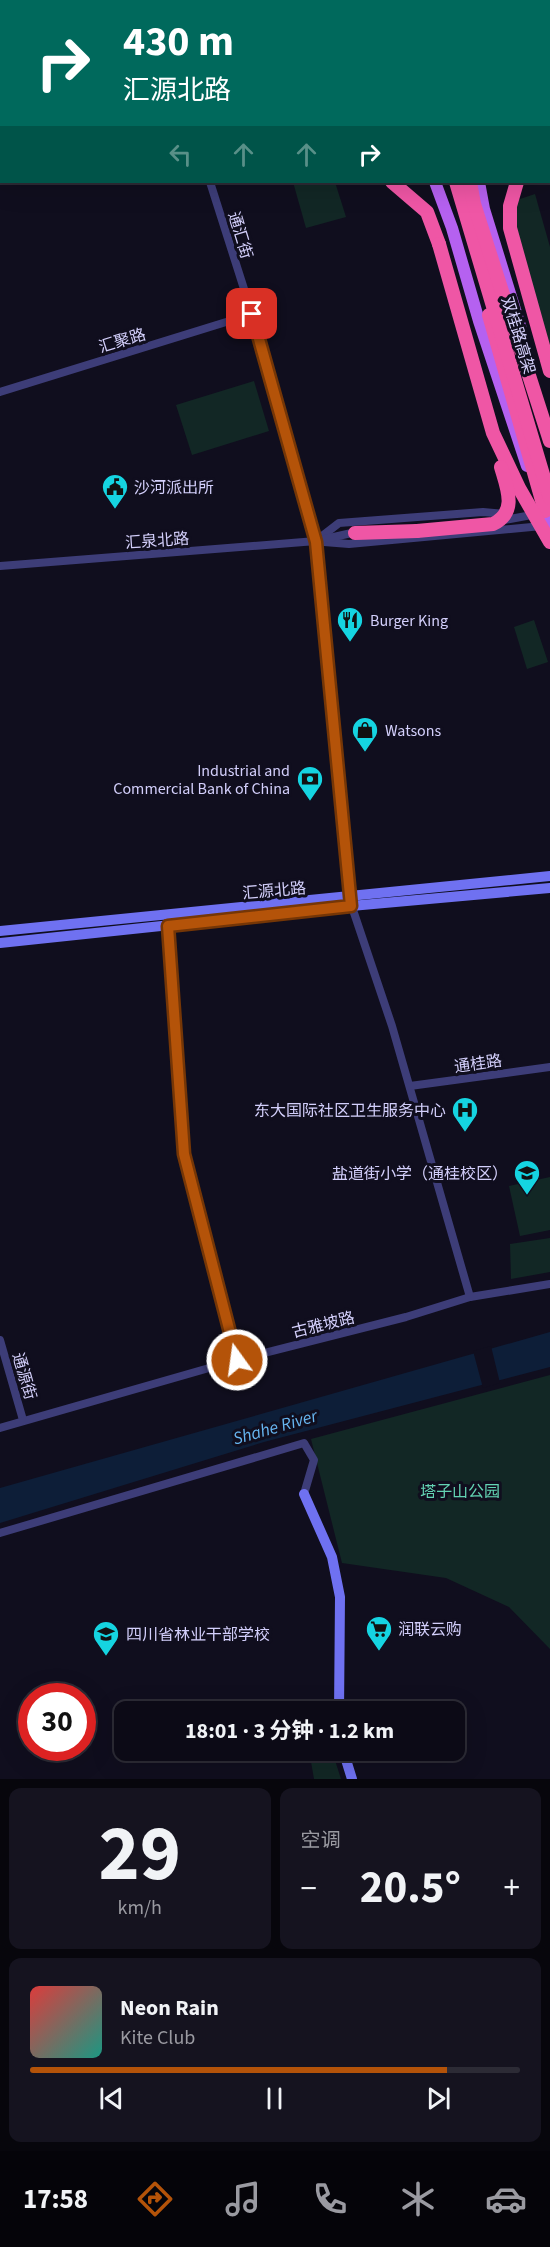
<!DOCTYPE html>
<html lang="zh">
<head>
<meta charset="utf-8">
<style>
	:root { --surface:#0c0a16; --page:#15131f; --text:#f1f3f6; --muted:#9a9aa1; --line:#2c2b35; --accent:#b45309 }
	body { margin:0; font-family:"Source Sans 3","Noto Sans SC",sans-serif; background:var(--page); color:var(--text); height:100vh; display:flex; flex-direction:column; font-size:22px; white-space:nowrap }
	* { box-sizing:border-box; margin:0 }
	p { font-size:20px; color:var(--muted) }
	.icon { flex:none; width:33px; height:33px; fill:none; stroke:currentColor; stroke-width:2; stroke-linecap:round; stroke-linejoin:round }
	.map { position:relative; height:1779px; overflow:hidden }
	.panel { display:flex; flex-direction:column; gap:9px; padding:9px; background:#07060c; flex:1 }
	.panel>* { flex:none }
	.hud { position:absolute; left:0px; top:0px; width:550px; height:183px; box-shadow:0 6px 24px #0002,0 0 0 2px var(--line); background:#00695c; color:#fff; overflow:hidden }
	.speed { position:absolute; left:18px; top:1683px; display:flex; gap:12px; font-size:30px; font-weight:700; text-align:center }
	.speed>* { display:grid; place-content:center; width:78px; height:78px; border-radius:50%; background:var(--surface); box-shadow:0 6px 24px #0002,0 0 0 2px var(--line); line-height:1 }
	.speed .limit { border:9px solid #d22; background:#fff; color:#111 }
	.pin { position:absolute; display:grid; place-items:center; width:51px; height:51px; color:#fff; margin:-26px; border-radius:12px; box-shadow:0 3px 9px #0006 }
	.me { position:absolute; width:66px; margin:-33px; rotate:346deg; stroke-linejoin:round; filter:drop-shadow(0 0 4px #0008) }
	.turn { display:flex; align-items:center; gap:21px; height:126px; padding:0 24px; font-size:27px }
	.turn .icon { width:78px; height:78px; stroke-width:2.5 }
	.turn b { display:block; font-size:42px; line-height:51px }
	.lanes { display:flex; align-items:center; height:57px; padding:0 24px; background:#0003; justify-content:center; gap:30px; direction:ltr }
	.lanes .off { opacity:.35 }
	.big { font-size:45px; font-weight:700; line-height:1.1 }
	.panel .widget { flex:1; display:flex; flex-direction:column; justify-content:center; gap:9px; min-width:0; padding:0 21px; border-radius:12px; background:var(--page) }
	.panel .dial { align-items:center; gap:0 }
	.dial b { font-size:78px; line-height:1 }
	.song { display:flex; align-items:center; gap:18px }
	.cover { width:72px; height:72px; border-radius:9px; background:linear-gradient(135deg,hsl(0 70% 55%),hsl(170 70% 35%)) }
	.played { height:6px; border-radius:3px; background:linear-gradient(90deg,var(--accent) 85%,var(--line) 85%) }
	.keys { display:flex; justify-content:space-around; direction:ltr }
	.heat { display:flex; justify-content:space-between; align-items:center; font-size:33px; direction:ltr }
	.panel .tiles { flex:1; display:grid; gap:9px; grid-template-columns:1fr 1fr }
	.widget:last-child { grid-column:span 2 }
	.trip { position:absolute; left:114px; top:1701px; width:351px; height:60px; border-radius:12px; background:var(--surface); box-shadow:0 6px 24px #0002,0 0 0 2px var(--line); font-weight:700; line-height:60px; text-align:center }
	.menu { display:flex; height:96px; justify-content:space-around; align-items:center; background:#050409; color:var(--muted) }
	.menu .icon { width:42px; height:42px }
	.menu .current { color:var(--accent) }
	.menu b { font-size:27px; color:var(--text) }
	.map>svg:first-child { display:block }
	.green { fill:#122725 }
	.water { fill:#0d1e38 }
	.pier { fill:#100e1e }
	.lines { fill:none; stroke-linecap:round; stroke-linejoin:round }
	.street { stroke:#3d3d78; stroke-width:8 }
	.secondary { stroke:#6f71f1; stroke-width:10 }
	.primary { stroke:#b561f0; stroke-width:12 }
	.highway { stroke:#ef56a5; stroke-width:14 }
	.highway-bridge { stroke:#ef56a5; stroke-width:14 }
	.route-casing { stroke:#753606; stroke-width:15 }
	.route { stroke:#b45309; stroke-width:10 }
	.labels { text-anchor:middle; stroke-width:6; stroke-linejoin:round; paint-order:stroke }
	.street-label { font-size:16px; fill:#d3cffb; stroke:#100e1e }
	.poi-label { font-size:16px; fill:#d3cffb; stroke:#100e1e; text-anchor:start }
	.park-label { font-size:16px; fill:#63d3b3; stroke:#100e1e }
	.water-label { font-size:18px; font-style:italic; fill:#67b6f1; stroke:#100e1e }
</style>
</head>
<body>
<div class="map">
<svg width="550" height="1779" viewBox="0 0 550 1779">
	<rect width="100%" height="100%" fill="#100e1e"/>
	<g class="green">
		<polygon points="293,182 335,182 346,217 306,228"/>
		<polygon points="535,194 550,247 550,354 514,222 517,200"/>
		<polygon points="254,381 269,431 192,455 176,405"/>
		<polygon points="534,620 548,662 527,669 514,627"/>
		<polygon points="550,1177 550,1230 520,1236 509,1186"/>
		<polygon points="550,1238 550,1272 511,1279 510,1244"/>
		<polygon points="550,1375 550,1649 509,1607 446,1578 342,1563 311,1439"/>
		<polygon points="263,1751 332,1751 341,1779 314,1779 310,1756 267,1754"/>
	</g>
	<polygon class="water" points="550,1332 550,1367 264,1442 0,1523 0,1488"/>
	<polygon class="pier" points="491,1346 500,1383 483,1388 473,1351"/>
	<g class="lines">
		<g class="street">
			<polyline points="0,16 2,17"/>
			<polyline points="210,182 252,314 316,541 349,898 392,1026 470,1297"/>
			<polyline points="0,392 252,314"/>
			<polyline points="499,521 537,514"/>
			<polyline points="317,540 339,523 483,512 505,514"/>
			<polyline points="324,542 349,544 542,526"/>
			<polyline points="0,566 316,541 356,532"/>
			<polyline points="168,923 184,1154 237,1360"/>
			<polyline points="410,1086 550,1067"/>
			<polyline points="0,1340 23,1420"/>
			<polyline points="0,1428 237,1360 406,1317 470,1297 550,1284"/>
			<polyline points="0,1533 304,1443 314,1460 304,1494"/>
		</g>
		<g class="secondary">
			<polyline points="508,2 512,0"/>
			<polyline points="549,3 550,3"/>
			<polyline points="0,177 2,177"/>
			<polyline points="0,931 550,876"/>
			<polyline points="0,943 351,906 550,888"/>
			<polyline points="304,1494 332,1557 340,1597 339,1712"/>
			<polyline points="343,1750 352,1779"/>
		</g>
		<g class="primary">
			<polyline points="435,182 452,228 479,321 527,466"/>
			<polyline points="479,182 484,209 521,329"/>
			<polyline points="542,504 550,526"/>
		</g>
		<g class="highway">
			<polyline points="410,0 410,2"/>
			<polyline points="425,0 427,2"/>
			<polyline points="382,2 383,0"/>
			<polyline points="549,19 550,19"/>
			<polyline points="549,31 550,31"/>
			<polyline points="549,121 550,119"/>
			<polyline points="0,153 2,152"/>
			<polyline points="0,170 2,169"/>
			<polyline points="392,182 427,212 439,244"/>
			<polyline points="517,182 510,206 510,228 550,371"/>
			<polyline points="489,315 545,511"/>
			<polyline points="355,533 417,531"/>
		</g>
		<g class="highway-bridge">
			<polyline points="456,182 550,498"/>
			<polyline points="470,182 474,204 550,441"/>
			<polyline points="439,244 493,433 519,488 550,542"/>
			<path d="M417 531 493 524C518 512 507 488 501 467"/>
		</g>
	</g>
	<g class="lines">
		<g class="route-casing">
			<polyline id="route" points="237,1360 184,1154 168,926 351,906 316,542 252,314"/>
		</g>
		<use href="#route" class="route"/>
	</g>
	<defs>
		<g id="civic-pin" transform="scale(1.35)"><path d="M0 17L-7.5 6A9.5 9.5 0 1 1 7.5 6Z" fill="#15d4e1" stroke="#100e1e"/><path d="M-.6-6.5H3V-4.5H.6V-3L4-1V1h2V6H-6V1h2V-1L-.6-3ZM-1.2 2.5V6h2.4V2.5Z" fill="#111"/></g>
		<g id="restaurant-pin" transform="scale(1.35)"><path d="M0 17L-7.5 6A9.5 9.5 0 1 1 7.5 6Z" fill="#15d4e1" stroke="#100e1e"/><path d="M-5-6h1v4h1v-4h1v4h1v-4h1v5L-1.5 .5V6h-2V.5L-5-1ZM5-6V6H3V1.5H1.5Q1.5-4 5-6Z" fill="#111"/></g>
		<g id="shop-pin" transform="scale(1.35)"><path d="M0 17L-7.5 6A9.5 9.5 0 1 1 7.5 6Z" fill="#15d4e1" stroke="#100e1e"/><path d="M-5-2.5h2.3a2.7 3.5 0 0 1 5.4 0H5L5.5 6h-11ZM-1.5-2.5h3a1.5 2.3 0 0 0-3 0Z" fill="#111"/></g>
		<g id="bank-pin" transform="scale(1.35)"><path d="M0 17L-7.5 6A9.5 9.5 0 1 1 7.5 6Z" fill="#15d4e1" stroke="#100e1e"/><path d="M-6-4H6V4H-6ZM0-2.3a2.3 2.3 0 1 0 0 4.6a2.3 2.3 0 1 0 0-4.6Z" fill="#111"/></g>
		<g id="hospital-pin" transform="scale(1.35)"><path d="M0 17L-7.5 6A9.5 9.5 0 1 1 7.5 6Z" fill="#15d4e1" stroke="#100e1e"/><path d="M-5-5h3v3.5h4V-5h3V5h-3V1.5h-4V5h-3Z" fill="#111"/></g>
		<g id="school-pin" transform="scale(1.35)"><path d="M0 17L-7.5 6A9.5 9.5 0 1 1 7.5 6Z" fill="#15d4e1" stroke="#100e1e"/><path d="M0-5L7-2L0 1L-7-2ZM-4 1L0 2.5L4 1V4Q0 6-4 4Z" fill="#111"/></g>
		<g id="supermarket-pin" transform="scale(1.35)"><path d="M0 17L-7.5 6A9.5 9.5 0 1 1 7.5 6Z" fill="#15d4e1" stroke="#100e1e"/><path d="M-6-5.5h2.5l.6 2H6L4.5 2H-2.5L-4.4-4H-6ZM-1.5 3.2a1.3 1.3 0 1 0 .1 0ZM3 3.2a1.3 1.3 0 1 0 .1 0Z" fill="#111"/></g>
		<g id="university-pin" transform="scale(1.35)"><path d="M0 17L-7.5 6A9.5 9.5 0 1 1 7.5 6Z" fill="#15d4e1" stroke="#100e1e"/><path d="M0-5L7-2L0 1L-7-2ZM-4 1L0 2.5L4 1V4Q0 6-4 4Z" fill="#111"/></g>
	</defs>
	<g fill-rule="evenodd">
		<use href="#civic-pin" x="115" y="487"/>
		<use href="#restaurant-pin" x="350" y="620"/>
		<use href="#shop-pin" x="365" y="730"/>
		<use href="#bank-pin" x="310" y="779"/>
		<use href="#hospital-pin" x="465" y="1110"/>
		<use href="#school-pin" x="527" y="1173"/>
		<use href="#supermarket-pin" x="379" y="1629"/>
		<use href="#university-pin" x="106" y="1634"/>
	</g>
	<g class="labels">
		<g class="street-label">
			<text transform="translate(241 235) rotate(73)" y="6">通汇街</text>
			<text transform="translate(519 335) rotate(73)" y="6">双桂路高架</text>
			<text transform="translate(122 340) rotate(-17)" y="6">汇聚路</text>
			<text transform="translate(157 540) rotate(-4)" y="6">汇泉北路</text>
			<text transform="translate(274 890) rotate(-5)" y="6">汇源北路</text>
			<text transform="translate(478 1063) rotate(-8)" y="6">通桂路</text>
			<text transform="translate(323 1324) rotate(-14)" y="6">古雅坡路</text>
			<text transform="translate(25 1376) rotate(74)" y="6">通源街</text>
		</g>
		<g class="poi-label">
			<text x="134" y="493">沙河派出所</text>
			<text x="370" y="626">Burger King</text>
			<text x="385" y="736">Watsons</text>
			<text x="290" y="776" text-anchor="end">Industrial and<tspan x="290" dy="18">Commercial Bank of China</tspan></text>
			<text x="446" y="1116" text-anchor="end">东大国际社区卫生服务中心</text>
			<text x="508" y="1179" text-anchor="end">盐道街小学（通桂校区）</text>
			<text x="398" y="1635">润联云购</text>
			<text x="126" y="1640">四川省林业干部学校</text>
		</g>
		<g class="park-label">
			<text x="460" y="1497">塔子山公园</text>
		</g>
		<g class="water-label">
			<text transform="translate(275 1427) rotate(-16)" y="6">Shahe River</text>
		</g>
	</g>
</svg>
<div class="speed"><div class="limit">30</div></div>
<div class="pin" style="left:252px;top:314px;background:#d93025"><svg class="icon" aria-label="arrive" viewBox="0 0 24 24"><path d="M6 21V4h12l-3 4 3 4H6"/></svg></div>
<svg class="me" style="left:237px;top:1360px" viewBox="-20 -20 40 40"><circle r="17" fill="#b45309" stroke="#fff" stroke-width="3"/><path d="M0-11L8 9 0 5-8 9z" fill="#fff"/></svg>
<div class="trip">18:01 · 3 分钟 · 1.2 km</div>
<div class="hud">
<div class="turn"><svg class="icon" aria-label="right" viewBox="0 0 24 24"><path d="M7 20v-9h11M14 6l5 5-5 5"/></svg><div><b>430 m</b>汇源北路</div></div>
<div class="lanes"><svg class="icon off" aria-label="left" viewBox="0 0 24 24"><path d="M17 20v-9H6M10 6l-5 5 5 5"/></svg><svg class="icon off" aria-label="ahead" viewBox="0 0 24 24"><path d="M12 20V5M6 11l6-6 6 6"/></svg><svg class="icon off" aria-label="ahead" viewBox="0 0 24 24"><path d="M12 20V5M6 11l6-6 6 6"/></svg><svg class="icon" aria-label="right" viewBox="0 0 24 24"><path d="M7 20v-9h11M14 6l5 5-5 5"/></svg></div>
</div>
</div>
<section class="panel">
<div class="tiles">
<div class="widget dial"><b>29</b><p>km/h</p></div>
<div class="widget"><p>空调</p>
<div class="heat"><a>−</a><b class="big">20.5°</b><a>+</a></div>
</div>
<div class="widget">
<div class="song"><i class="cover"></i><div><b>Neon Rain</b><p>Kite Club</p></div></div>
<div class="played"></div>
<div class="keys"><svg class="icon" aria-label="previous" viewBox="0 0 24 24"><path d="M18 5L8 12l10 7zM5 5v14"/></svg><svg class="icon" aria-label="pause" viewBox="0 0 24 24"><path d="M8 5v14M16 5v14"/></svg><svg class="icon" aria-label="next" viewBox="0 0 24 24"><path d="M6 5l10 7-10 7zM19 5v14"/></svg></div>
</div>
</div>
</section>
<nav class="menu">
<b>17:58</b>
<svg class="icon current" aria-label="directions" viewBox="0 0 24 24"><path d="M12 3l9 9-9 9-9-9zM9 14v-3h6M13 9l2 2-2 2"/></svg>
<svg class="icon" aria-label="music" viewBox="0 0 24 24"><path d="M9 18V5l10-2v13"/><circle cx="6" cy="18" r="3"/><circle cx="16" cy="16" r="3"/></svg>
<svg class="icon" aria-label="phone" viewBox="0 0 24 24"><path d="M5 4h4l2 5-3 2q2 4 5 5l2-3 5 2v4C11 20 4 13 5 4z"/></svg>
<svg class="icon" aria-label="climate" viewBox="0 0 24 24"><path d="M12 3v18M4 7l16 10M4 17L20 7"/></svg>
<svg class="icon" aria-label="car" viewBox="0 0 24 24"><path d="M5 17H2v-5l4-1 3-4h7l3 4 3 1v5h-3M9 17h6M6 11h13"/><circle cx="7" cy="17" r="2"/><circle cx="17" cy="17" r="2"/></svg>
</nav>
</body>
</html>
